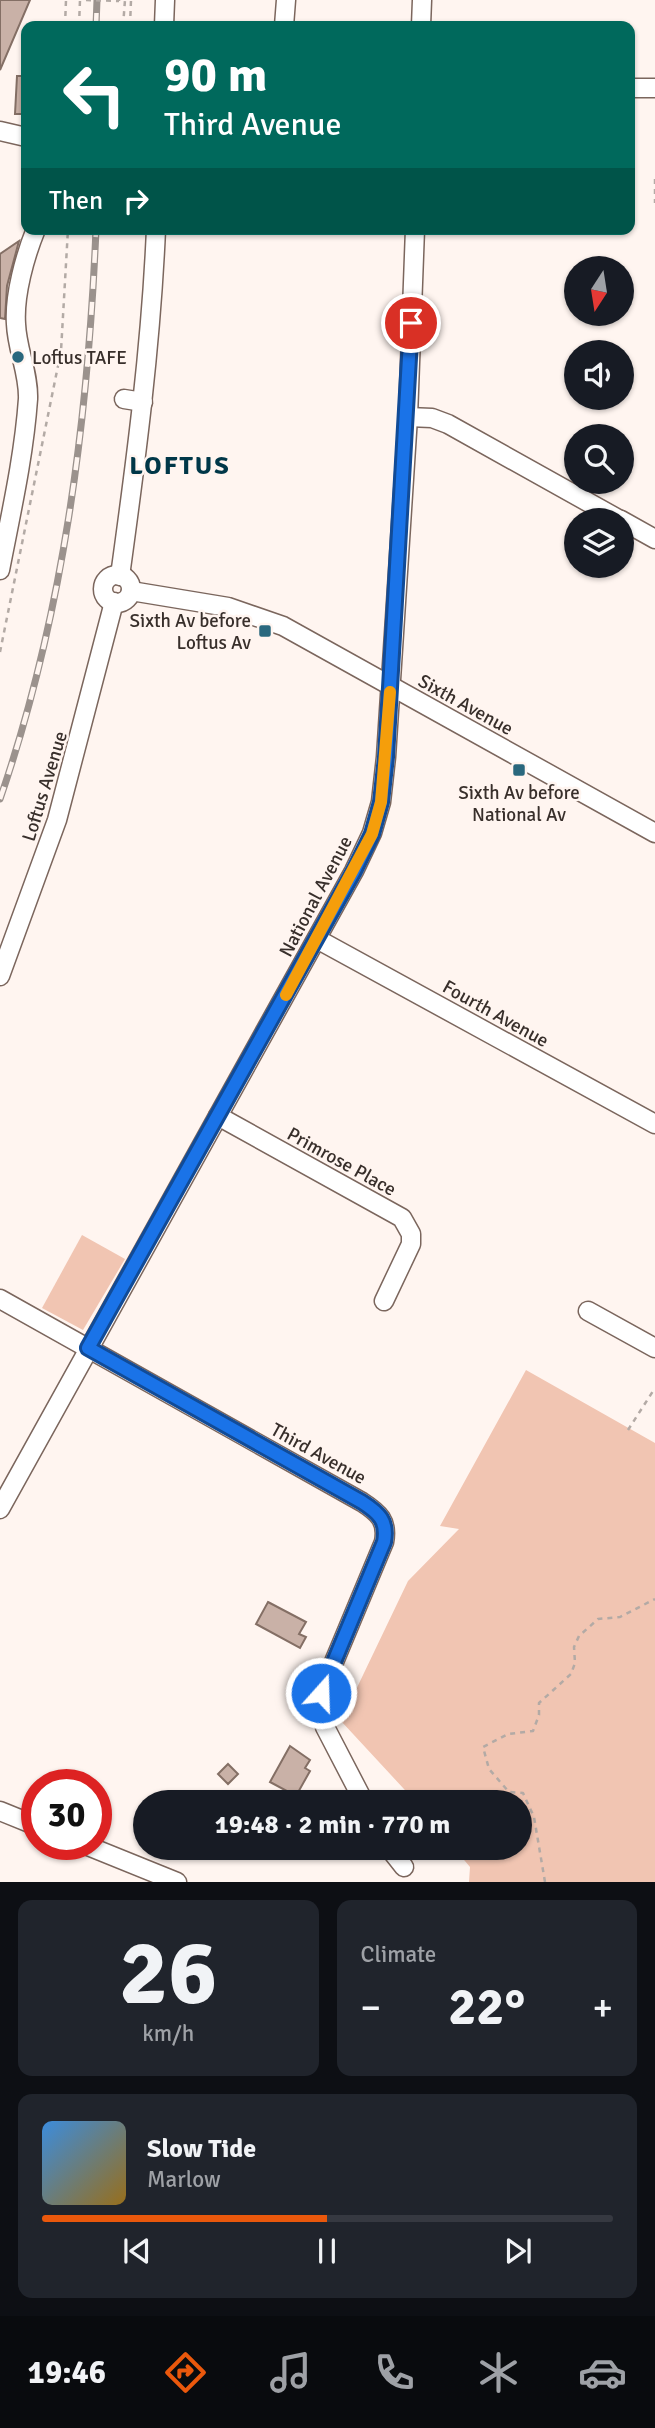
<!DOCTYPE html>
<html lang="en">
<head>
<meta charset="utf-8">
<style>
	:root { --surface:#171b24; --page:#20242c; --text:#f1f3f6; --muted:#9ea1a6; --line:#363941; --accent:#ea580c }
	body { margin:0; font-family:Signika,sans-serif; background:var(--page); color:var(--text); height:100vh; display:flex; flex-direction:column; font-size:26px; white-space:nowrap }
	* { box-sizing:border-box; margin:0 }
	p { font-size:23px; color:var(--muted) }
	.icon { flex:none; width:38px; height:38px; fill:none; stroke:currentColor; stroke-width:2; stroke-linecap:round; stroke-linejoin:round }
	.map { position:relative; height:1882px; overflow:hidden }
	.sheet { display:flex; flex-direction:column; gap:18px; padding:18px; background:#0d0f14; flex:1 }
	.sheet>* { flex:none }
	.guide { position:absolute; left:21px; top:21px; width:614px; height:214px; border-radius:14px; box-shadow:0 2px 5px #0004; background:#00695c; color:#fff; overflow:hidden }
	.needle { width:46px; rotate:192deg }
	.buttons { position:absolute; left:564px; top:256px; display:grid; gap:14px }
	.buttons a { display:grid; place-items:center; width:70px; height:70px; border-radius:50%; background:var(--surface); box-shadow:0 2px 5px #0004; font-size:35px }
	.speed { position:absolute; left:21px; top:1769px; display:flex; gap:14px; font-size:35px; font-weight:700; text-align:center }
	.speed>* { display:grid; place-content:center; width:91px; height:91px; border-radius:50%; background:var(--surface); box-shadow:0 2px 5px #0004; line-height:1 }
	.speed .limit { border:10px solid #d22; background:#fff; color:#111 }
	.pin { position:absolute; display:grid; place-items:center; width:60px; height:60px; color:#fff; margin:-30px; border:4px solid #fff; border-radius:50%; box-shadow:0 2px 7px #0007 }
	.me { position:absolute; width:77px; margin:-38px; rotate:20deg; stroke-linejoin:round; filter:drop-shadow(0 0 5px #0008) }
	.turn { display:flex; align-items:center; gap:24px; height:147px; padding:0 28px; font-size:32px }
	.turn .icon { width:91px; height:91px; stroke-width:2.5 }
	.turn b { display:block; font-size:49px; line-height:60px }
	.then { display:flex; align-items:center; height:66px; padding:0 28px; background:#0003; gap:14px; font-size:26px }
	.big { font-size:52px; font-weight:800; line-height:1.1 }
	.sheet .widget { flex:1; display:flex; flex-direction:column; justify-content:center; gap:10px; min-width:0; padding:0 24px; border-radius:14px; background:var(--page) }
	.sheet .dial { align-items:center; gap:0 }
	.dial b { font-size:91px; line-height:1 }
	.song { display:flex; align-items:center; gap:21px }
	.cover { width:84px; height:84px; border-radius:10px; background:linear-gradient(135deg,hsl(210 70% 55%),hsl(40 70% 35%)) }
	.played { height:7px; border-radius:4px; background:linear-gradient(90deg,var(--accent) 50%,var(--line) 50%) }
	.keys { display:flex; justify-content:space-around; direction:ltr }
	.heat { display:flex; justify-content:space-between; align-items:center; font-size:38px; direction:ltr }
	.sheet .tiles { flex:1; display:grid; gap:18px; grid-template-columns:1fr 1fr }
	.widget:last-child { grid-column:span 2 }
	.trip { position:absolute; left:133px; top:1790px; width:399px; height:70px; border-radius:35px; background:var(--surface); box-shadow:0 2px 5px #0004; font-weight:800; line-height:70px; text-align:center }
	.tabs { display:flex; height:112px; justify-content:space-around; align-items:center; background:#090b0e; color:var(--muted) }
	.tabs .icon { width:49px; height:49px }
	.tabs .on { color:var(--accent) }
	.tabs b { font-size:32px; color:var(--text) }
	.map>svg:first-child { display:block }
	.green { fill:#f1c5b2 }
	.building { fill:#c9b1a7; stroke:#846f65; stroke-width:2 }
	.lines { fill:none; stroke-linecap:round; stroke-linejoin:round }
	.minor-casing { stroke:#7b665d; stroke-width:21 }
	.path { stroke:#b3aaa5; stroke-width:2.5; stroke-dasharray:5 5; stroke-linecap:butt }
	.minor { stroke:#fff; stroke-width:18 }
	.rail-casing { stroke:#9b928d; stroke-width:7 }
	.rail { stroke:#fff5f0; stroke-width:4.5; stroke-dasharray:13; stroke-linecap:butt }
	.path-bridge { stroke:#b3aaa5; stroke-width:2.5; stroke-dasharray:5 5; stroke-linecap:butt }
	.route-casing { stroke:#114b97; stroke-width:18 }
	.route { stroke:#1a73e8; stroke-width:12 }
	.slow { stroke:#f59e0b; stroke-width:12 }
	.poi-dot { fill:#2a687e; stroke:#fff5f0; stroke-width:2.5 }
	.labels { text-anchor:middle; stroke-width:5; stroke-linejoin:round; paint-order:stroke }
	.poi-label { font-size:19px; fill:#382f2b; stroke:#fff5f0; text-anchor:start }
	.street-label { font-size:19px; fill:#382f2b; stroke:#fff5f0 }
	.district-label { font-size:26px; font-weight:bold; letter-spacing:2px; fill:#003748; stroke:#fff5f0 }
</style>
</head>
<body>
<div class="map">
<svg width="655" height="1882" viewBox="0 0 655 1882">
	<rect width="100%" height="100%" fill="#fff5f0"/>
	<g class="green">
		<polygon points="82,1235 125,1259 83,1330 42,1308"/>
		<polygon points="526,1370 655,1443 655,1882 469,1882 470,1867 454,1848 520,1848 520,1802 416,1802 341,1721 408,1581 459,1529 440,1526"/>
	</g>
	<g class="building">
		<polygon points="0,0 30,0 0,70"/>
		<polygon points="17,76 26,76 26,114 15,114"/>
		<polygon points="19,241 7,286 5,319 0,318 0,254"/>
		<polygon points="268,1602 306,1622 299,1634 306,1637 300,1648 256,1624"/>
		<polygon points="290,1746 310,1760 305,1768 310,1771 296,1796 270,1782"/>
		<polygon points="228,1764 238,1774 228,1784 218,1774"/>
	</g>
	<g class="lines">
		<g class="minor-casing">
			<g id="minor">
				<polyline points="164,26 165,0"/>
				<polyline points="284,26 286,0"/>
				<polyline points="421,26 422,0"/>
				<polyline points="630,88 655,88"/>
				<polyline points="0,131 26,137"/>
				<polyline points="124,399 143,402"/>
				<polyline points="408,417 432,418 448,424 620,520"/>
				<polyline points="621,520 655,539"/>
				<path d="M0 570C11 513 24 456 28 399 29 373 17 350 16 324 14 295 25 256 36 229"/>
				<circle cx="117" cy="589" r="14"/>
				<path d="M120 576C136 460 151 346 156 229"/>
				<polyline points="131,591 228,607 283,626 655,833"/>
				<polyline points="317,939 655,1124"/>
				<polyline points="0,976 57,820 114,602"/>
				<polyline points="218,1116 402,1218 411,1234 411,1244 384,1301"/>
				<path d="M0 1299 362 1502C379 1513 388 1521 384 1542L321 1693 325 1727 364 1802"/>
				<polyline points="588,1311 655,1348"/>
				<polyline points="0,1509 354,871 372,833 381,802 386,757 408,417 415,229"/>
				<polyline points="0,1811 37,1826"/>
				<polyline points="83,1844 177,1882"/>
				<polyline points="389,1848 404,1867"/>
			</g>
		</g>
		<g class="path">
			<polyline points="119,1 119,0"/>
			<polyline points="65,26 66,0"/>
			<polyline points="79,26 80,0"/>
			<polyline points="123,26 125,0"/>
			<polyline points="130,26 131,0"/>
			<polyline points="655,179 655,203"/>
			<polyline points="0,652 61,351 68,229"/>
			<polyline points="628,1430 655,1388"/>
			<polyline points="545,1882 534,1817 523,1793 509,1792 489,1769 483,1747 508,1734 533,1731 539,1715 539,1703 571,1674 575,1663 574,1647 579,1636 598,1619 620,1617 655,1599"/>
		</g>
		<use href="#minor" class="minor"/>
		<g class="rail-casing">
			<g id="rail">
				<polyline points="96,26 97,0"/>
				<path d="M0 799C63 617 88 421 96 229"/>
			</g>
		</g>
		<use href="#rail" class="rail"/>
		<polyline class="path-bridge" points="86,0 119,1"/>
	</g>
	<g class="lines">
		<g class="route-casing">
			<path id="route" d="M321 1693 384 1542C388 1521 379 1513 362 1502L88 1348 354 871 372 834 381 802 386 757 411 323"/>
		</g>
		<use href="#route" class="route"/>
		<polyline class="slow" points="286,995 372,834 381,802 390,692"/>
	</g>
	<g class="poi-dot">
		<circle cx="18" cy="357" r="7"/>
		<rect x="258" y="624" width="14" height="14" rx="3.5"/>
		<rect x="512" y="763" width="14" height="14" rx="3.5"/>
	</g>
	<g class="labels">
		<g class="poi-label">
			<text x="32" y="364">Loftus TAFE</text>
			<text x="251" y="627" text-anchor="end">Sixth Av before<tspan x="251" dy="22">Loftus Av</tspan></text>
			<text x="519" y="799" text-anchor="middle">Sixth Av before<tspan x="519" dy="22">National Av</tspan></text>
		</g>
		<g class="street-label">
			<text transform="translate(466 704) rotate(29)" y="7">Sixth Avenue</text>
			<text transform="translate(44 786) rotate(-73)" y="7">Loftus Avenue</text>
			<text transform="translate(315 896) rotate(-62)" y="7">National Avenue</text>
			<text transform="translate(496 1013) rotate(29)" y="7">Fourth Avenue</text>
			<text transform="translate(342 1161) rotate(29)" y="7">Primrose Place</text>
			<text transform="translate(319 1453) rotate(29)" y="7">Third Avenue</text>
		</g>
		<g class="district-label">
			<text x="180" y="474">LOFTUS</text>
		</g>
	</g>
</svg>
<div class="buttons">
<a><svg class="needle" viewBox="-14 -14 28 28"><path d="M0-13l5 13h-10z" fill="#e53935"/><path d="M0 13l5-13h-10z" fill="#9ea1a6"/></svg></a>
<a><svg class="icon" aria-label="sound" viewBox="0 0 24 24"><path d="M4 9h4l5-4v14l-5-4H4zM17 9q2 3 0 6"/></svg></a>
<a><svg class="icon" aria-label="search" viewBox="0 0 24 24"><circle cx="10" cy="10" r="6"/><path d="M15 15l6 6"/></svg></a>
<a><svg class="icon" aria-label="layers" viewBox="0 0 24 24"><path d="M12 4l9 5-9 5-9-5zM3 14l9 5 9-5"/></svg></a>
</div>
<div class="speed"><div class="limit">30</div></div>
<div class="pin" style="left:411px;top:323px;background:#d93025"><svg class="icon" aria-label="arrive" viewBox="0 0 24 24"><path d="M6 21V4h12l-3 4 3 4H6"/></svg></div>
<svg class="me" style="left:321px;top:1693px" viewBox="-20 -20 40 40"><circle r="17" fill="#1a73e8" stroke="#fff" stroke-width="3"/><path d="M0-11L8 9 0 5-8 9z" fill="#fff"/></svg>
<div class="trip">19:48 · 2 min · 770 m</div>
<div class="guide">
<div class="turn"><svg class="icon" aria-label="left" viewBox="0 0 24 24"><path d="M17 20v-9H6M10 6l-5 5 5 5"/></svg><div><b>90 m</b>Third Avenue</div></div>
<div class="then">Then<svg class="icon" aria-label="right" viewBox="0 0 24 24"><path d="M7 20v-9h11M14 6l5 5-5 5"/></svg></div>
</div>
</div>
<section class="sheet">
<div class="tiles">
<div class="widget dial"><b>26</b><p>km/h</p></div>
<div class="widget"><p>Climate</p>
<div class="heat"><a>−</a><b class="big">22°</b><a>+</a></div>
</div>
<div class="widget">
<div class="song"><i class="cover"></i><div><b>Slow Tide</b><p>Marlow</p></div></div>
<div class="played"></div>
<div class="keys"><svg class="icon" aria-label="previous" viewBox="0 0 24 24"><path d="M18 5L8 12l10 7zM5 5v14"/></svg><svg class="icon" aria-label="pause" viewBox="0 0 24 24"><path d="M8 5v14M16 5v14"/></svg><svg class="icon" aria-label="next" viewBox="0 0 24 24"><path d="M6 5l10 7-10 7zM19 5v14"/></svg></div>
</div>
</div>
</section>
<nav class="tabs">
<b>19:46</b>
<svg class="icon on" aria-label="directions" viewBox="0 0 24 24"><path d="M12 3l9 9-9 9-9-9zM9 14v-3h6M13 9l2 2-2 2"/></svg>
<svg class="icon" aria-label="music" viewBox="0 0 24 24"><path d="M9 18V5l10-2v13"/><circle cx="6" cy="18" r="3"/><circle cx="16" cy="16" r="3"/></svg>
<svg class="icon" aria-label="phone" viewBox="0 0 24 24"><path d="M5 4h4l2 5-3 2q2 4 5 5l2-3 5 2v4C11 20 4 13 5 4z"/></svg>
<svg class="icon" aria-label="climate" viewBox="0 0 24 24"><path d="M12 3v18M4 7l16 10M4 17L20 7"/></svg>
<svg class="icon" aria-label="car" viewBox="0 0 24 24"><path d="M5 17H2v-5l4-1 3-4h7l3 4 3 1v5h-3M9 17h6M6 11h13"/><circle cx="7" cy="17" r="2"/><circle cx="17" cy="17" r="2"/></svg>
</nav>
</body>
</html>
